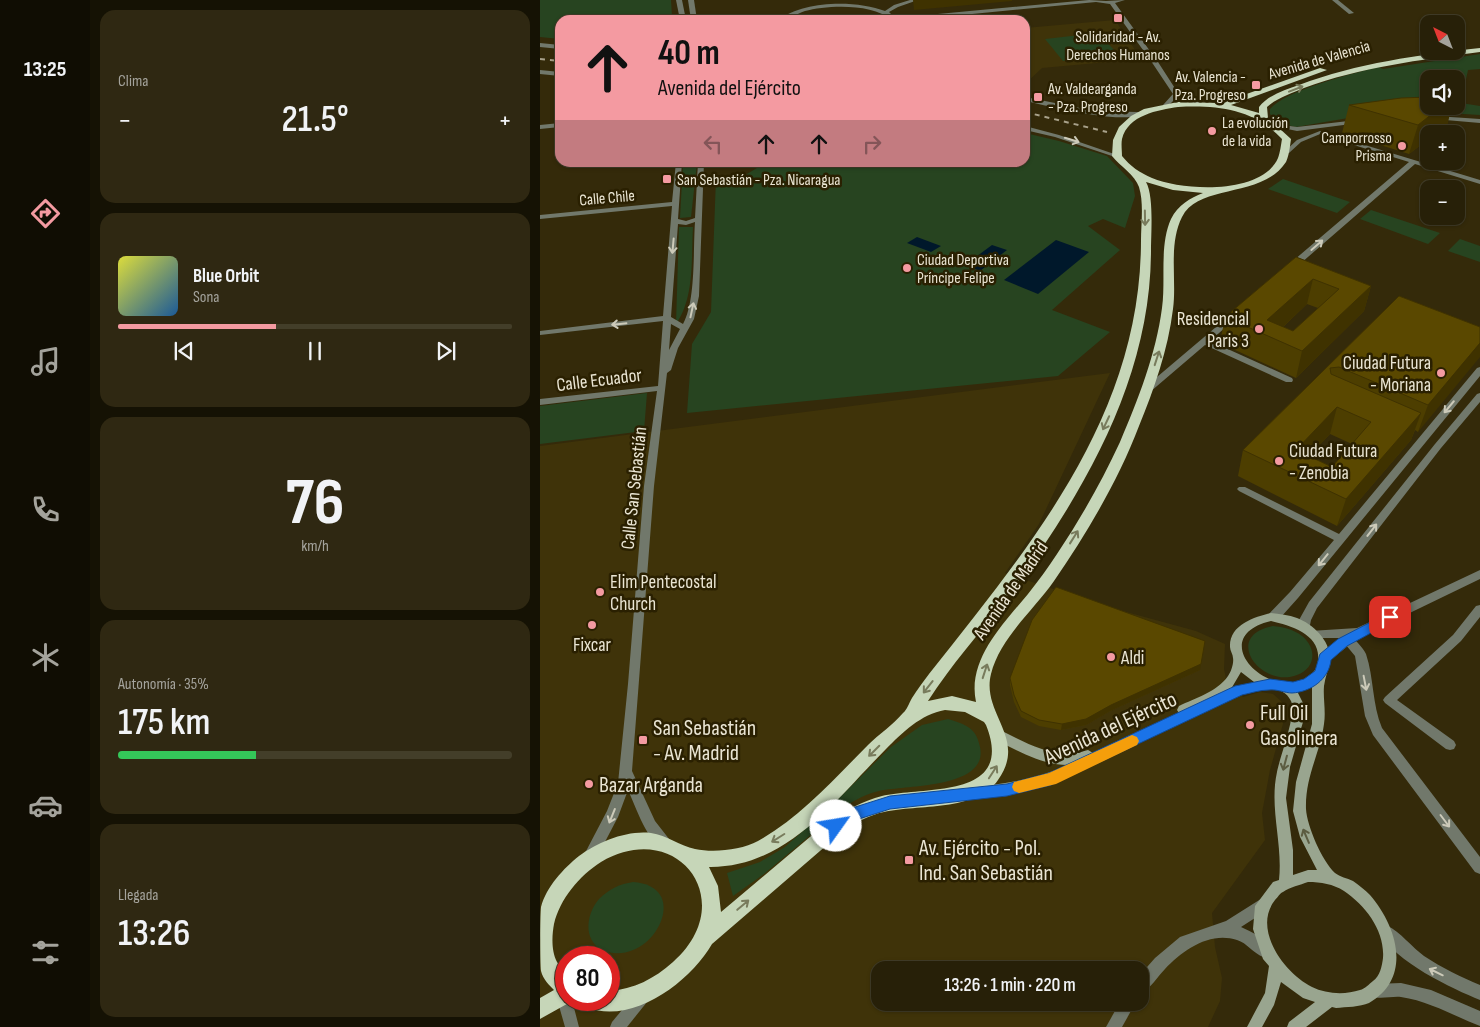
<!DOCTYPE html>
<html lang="es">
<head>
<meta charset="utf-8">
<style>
	:root { --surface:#272008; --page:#2f2812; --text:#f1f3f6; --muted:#a4a39c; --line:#433e29; --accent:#f49aa1 }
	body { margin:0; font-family:"Sofia Sans Condensed",sans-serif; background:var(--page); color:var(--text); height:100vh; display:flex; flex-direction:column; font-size:19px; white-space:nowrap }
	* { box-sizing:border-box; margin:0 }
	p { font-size:16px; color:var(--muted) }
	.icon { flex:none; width:28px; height:28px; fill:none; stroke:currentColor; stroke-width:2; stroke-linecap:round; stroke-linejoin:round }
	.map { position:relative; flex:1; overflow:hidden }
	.drawer { display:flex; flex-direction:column; gap:10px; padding:10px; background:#151204; width:450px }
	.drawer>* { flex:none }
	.top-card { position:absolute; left:15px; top:15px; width:475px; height:152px; border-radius:15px; box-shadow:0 1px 4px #0004,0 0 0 1px var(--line); background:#f49aa1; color:#111; overflow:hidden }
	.needle { width:32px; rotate:318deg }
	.tools { position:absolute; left:880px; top:15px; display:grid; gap:10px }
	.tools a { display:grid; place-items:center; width:45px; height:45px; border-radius:10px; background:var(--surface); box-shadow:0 1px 4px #0004,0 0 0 1px var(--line); font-size:25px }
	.speed { position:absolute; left:15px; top:946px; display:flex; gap:10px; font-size:25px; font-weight:700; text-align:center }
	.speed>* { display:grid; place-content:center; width:65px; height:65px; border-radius:50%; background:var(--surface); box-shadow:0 1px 4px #0004,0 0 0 1px var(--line); line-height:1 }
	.speed .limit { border:8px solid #d22; background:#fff; color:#111 }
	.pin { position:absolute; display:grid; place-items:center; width:42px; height:42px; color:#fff; margin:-21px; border-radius:10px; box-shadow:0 2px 8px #0006 }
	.me { position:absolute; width:55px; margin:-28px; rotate:58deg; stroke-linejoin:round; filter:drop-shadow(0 0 4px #0008) }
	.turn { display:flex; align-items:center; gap:18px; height:105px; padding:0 20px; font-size:22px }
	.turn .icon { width:65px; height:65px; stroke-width:2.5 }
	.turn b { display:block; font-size:35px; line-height:42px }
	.lanes { display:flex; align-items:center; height:48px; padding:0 20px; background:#0003; justify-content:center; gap:25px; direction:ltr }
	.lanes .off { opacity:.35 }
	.big { font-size:38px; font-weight:600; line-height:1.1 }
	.drawer .card { flex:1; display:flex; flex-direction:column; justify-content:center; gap:8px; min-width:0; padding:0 18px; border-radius:15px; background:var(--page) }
	.drawer .dial { align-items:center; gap:0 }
	.dial b { font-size:65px; line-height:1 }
	.song { display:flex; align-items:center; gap:15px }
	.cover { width:60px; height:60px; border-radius:8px; background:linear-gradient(135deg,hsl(60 70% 55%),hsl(210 70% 35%)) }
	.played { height:5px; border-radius:2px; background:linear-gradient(90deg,var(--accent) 40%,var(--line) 40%) }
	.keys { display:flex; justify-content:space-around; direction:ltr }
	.heat { display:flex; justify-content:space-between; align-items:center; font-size:28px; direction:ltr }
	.charge { height:8px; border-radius:4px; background:linear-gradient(90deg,#34c759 35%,var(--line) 0) }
	.trip { position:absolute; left:331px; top:961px; width:278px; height:50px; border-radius:15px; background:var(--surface); box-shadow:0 1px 4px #0004,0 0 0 1px var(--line); font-weight:600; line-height:50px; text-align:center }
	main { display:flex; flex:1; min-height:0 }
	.dock { display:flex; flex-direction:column; width:90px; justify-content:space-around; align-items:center; background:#100d03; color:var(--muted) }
	.dock .icon { width:35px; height:35px }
	.dock .current { color:var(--accent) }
	.dock b { font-size:22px; color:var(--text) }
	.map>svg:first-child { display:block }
	.built { fill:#3f3309; fill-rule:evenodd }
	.green { fill:#274420; fill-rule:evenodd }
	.water { fill:#00182b }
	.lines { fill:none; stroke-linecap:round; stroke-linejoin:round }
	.minor { fill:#71786b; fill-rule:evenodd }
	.tertiary { fill:#71786b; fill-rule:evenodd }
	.secondary { fill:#99a58f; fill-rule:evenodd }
	.trunk { fill:#c6d6b8; fill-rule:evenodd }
	.rail { stroke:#a8a18a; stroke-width:2; stroke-dasharray:5 5; stroke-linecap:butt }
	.wall { fill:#4d3e00; fill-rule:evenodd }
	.shaded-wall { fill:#3f3200 }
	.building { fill:#5a4800; stroke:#3f3200; fill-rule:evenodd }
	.oneway { stroke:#787b5c }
	.oneway2 { stroke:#cccab9 }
	.oneway3 { stroke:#5c5c41 }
	.route { fill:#1a73e8; stroke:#114b97 }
	.slow { fill:#f59e0b }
	.poi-dot { fill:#f49aa1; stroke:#2a2001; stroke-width:2 }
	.labels { text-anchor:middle; stroke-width:5; stroke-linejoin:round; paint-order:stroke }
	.far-poi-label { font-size:16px; fill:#eae5d3; stroke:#2a2001; text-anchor:start }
	.far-street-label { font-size:16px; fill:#eae5d3; stroke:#2a2001 }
	.poi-label { font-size:19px; fill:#eae5d3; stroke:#2a2001; text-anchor:start }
	.street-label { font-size:19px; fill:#eae5d3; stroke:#2a2001 }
	.near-poi-label { font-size:22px; fill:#eae5d3; stroke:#2a2001; text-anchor:start }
	.near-street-label { font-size:22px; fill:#eae5d3; stroke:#2a2001 }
</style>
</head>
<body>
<main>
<nav class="dock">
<b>13:25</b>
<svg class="icon current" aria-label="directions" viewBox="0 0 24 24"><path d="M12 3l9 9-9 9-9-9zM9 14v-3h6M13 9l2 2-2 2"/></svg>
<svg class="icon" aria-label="music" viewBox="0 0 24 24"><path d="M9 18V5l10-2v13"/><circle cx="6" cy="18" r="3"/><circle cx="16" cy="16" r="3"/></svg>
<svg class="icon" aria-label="phone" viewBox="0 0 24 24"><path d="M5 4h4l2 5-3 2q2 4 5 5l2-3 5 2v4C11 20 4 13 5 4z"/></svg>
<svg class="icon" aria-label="climate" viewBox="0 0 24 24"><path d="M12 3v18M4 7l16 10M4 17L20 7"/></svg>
<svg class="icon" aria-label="car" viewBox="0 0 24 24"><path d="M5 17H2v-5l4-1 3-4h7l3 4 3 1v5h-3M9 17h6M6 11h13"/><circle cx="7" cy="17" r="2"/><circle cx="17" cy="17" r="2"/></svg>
<svg class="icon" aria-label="filters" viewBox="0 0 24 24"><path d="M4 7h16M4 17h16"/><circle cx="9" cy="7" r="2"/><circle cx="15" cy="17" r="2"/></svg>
</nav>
<section class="drawer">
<div class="card"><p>Clima</p>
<div class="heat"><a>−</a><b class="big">21.5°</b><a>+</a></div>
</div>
<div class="card">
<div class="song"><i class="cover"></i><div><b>Blue Orbit</b><p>Sona</p></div></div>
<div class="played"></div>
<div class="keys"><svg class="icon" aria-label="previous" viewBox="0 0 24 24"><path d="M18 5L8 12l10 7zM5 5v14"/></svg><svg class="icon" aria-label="pause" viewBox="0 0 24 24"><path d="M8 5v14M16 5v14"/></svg><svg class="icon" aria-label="next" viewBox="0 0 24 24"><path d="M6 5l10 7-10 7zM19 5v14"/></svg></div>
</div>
<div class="card dial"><b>76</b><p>km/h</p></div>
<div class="card"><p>Autonomía · 35%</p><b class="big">175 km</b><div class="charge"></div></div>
<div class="card"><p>Llegada</p><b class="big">13:26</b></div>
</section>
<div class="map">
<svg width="940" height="1027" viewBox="0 0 940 1027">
	<rect width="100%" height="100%" fill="#342a0a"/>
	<g class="built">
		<polygon points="575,20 601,59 502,68 485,84 485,28"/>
		<path d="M570 373 499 524 465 573 568 607 656 631 685 644 684 669 686 679 703 697 720 692 733 694 741 701 746 713 730 770 722 813 725 840 672 913 675 947 682 978 680 1001 668 1027H0V446ZM26 958H69V1000H26ZM340 970H600V1002H340Z"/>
	</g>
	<g class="green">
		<polygon points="0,0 131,0 132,17 129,20 20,20 20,39 0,37"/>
		<polygon points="558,33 578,54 523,61 505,39"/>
		<path d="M940 54V69L928 70 921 103 940 106V115L907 113 814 117 756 127 739 123 730 114V109C746 90 814 73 839 67L843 69ZM889 79H916V106H889Z"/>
		<polygon points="485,133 519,141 567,156 593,183 595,196 585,228 563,219 548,226 580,250 512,310 570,332 518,376 147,413 152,344 171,312 176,178 192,183 227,162 485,162"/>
		<polygon points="143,163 157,163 151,217 140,218"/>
		<polygon points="743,179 810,202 797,213 728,189"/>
		<polygon points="831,210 900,233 888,244 820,219"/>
		<path d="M139 227H153C151 258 155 297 136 324Z"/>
		<polygon points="920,239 940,246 940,262 908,251"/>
		<polygon points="107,393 104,431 0,444 0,406"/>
		<path d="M733 626C743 627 753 629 762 636 777 648 776 668 757 675 722 689 681 636 733 626Z"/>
		<path d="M408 719C426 725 436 727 440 747 449 789 364 785 339 791 326 794 315 800 304 807L224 874 193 896 187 873 220 862 245 847 290 807 351 747 382 725Z"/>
		<path d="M93 882C153 886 114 964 68 952 42 945 45 915 59 899 69 889 80 884 93 882Z"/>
	</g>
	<g class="water">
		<polygon points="377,237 401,246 391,252 367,243"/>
		<polygon points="516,240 549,252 498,294 464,280"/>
		<polygon points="452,245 467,250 440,271 425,265"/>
	</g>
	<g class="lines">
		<g class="minor">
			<polygon points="136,0 142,0 146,20 140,20"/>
			<polygon points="148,0 154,0 157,20 151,20"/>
			<path d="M370 0H378L358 7 349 12 355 18 549 0 566 1 585 0 575 3 618 62 638 93 660 103 655 104 637 97 627 107H623V105L633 94 613 64 570 4 556 2 371 20H351C333 3 287 5 265 11 256 14 248 20 239 20 263 0 317 0 345 11L354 5Z"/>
			<polygon points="792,0 798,0 814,13 809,14"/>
			<polygon points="0,43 20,45 20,49 0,47"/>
			<polygon points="0,70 20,72 20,76 0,74"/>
			<path d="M485 97 555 111 598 112 601 114C581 125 509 106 485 101Z"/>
			<polygon points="896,116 940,119 940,123 894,119 894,117"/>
			<polygon points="817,120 820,122 819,123 757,131 733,126 736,124 757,127"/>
			<polygon points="20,123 20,127 0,129 0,125"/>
			<polygon points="485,126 519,135 580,156 575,157 515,137 485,130"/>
			<polygon points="780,131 785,132 761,142 749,153 744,152 757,140"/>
			<polygon points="801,139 805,139 940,180 940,184 875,164 753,270 747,270 747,266 869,162 801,141"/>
			<path d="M136 162H142L138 219 146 221 155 218 158 162H164L159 296 154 319 138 348 131 370 127 373 114 486 92 771 115 821 133 844 131 848 126 850C107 843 96 807 88 790L78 817 56 859 51 861 46 859 44 855 67 811 78 783 88 684 104 486 117 391 0 405V399L118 386 123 321 0 335V331L123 316 132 206 0 219V215L132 202ZM155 222C153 249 156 301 143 324L131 317 138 224 146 225ZM131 324 140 329 129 350Z"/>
			<polygon points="689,316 695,316 696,318 670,341 752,378 753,380 752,382 746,382 665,345 610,392 604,392 603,390 604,388"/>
			<polygon points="940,367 940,376 758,598 741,617 731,621 727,620 726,617 750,592 794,540 699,491 697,489 699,487 705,487 799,534 937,368"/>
			<polygon points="940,393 940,402 901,448 777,608 771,620 769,630 765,631 761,630 759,620 769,602 895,444 937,394"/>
			<polygon points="940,605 940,617 921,641 857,700 914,741 916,745 914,749 910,750 906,749 845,703 843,700 845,697 913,635 936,606"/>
			<path d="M807 635C814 637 823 648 826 654 834 678 832 704 842 728L940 857V874L935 872 833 735 825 716 815 656 801 639 803 636Z"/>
			<path d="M724 897 729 899 731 904 729 909 701 927C712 932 725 938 730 950L728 955 723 957C713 953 707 943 697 940 670 931 643 950 625 969 617 977 611 989 600 993V975L615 958 640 937 686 921Z"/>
			<path d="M848 926C859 931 873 948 884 956 902 968 921 977 940 985V1000C913 989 853 961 841 933L843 928Z"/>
			<path d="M861 983 891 990 940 1011V1026C914 1016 889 1001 861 997 851 996 840 1000 830 996L828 991 830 986 835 984Z"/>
			<polygon points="22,985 26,986 26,1000 32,1000 39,1027 25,1027 15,992 17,987"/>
			<polygon points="102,990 107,992 109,997 107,1002 87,1027 70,1027 72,1022 97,992"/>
			<polygon points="580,1002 596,1002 582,1027 566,1027"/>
		</g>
		<polygon class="tertiary" points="940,570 940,579 818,638 789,661 785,663 781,661 779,658 781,655 802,638 774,638 770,637 768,634 770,631 817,628"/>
		<path class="secondary" d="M731 613C739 614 749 615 757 618 773 624 791 641 790 660 789 669 785 677 784 686 783 699 786 711 784 724 780 754 765 776 766 809 767 826 782 861 795 873 800 877 807 878 813 881 819 885 825 890 830 895 857 926 873 978 829 1003 820 1007 806 1007 796 1008L792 1007 766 1027H747L749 1022 775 1002 763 998 741 982 734 1005 722 1027H707L725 993 729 966 723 959 713 929 715 906 733 882 739 880C743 843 729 808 737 772 740 756 757 714 751 701 742 682 718 691 702 694L515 783 467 796 432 799 428 797 426 793 428 789 432 787C466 784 497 779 528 765 502 765 478 751 456 740L454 736 456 732 460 731 464 732C492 746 517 760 548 750L553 753 639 713 637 710 639 706C655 698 677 692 688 676 691 672 694 663 693 658 693 654 690 651 690 647 689 625 714 617 731 613ZM731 621C753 626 785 636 777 666 775 671 770 677 765 680 722 697 667 636 731 621ZM701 672 714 682 691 689ZM772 687V724L756 782 753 811 760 837 777 870H768L753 875V850L746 798 750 767 765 715 763 703 757 691ZM768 882C781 882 793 884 804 891 826 906 845 931 843 958 842 966 840 976 833 981 829 984 825 989 820 990 805 995 786 994 772 987 744 973 712 929 735 900 738 897 740 893 743 892 750 887 760 885 768 882Z"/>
		<path class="trunk" d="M940 48V52C880 60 821 67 764 88 752 93 737 98 727 107L728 118 751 139C750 146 749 156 746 162 722 199 659 183 642 217 628 245 637 280 633 309 628 350 614 389 599 426 578 481 547 533 514 581 493 611 460 638 451 674 441 714 488 738 458 780 436 812 378 804 344 812 329 815 315 823 302 832L172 944C150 982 92 1026 46 1007L43 1000H69V991C94 989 114 979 133 962 201 902 138 817 61 862 39 876 20 899 14 924 12 935 11 951 17 962 19 966 23 969 26 974 29 980 26 993 26 1000H34L0 1019V998L14 990C9 985 3 979 1 971 0 963 0 916 1 907 6 887 24 868 39 856 58 842 87 830 111 833 127 835 140 846 155 849 174 853 201 850 218 841 261 817 294 779 328 745 339 734 353 725 363 713 367 710 369 703 372 698 377 690 383 682 389 674 492 544 601 415 601 240 601 224 604 203 599 187 595 175 580 166 572 156L573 140 579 127 591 116 604 109 638 102 681 103 780 68 787 70 691 105 719 113V107C728 95 745 90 759 85 817 63 879 55 940 48ZM638 107C678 105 714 109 742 139 741 145 740 153 738 158 722 195 643 191 612 178 600 173 590 166 582 156 582 151 581 144 582 139 588 115 618 110 638 107ZM606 182 633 190 663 193C650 198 638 205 631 219 619 246 626 279 622 308 616 354 598 400 580 442 562 481 541 518 517 554 508 568 498 581 488 594 463 624 427 660 436 702L412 696 388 701C411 665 440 633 466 599 542 496 611 381 611 250 611 233 614 196 606 182ZM405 710 425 712 444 722 446 725C476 800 384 786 342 796 323 801 306 810 290 820L181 912 178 886 169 867C247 868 296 799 346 749 362 733 381 714 405 710Z"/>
		<g class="rail">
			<polyline points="0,59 20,61"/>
			<polyline points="485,112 567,132"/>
		</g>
	</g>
	<g class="wall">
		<polygon points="809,105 889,106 912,106 907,125 869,154 802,133"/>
		<path d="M756 257 831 286 824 311 756 378 680 343 685 317ZM767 304 778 308 753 331 743 327Z"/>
		<path d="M859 296 940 327 878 432 875 430 871 440 797 526 698 476 703 450ZM790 434 812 444 792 467 769 456Z"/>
		<polygon points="660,670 570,711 546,725 521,730 499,726 481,717 474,702 470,685 470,678"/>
	</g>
	<g class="shaded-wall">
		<polygon points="373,0 472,0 472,1 374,10"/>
		<polygon points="902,106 912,106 907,125 895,134 889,134 889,139 869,154 878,125"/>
		<polygon points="773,279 767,304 731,338 727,320"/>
		<polygon points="831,286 824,311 756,378 762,351"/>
		<polygon points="940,343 940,357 878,432 888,405"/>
		<polygon points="797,407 790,434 753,473 756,450"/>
		<polygon points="881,413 871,440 797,526 806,499"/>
		<polygon points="661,664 660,670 570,711 546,725 521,730 522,724 571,705"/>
	</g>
	<g class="building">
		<polygon points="889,97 889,106 902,106 878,125 809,105 861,98"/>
		<path d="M756 257 831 286 762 351 685 317ZM773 279 799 289 753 331 727 320Z"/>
		<path d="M859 296 940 327V343L888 405 799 367 790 368 791 374 881 413 806 499 703 450ZM797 407 831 422 792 467 756 450Z"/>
		<polygon points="516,587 665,641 661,664 571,705 546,719 522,724 499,720 481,711 474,695 470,678 492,620"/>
	</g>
	<defs><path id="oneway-shaft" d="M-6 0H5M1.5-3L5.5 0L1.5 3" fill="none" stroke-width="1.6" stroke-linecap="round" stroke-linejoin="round" transform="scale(1.25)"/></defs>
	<g class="oneway">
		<use href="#oneway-shaft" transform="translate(756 89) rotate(-21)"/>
		<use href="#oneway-shaft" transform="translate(605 218) rotate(89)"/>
		<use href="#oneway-shaft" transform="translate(617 358) rotate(-72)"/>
		<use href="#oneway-shaft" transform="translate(566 423) rotate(115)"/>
		<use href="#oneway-shaft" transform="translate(534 537) rotate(-58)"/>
		<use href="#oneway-shaft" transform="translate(445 671) rotate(-72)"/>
		<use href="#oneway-shaft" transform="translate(388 687) rotate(128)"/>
		<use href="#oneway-shaft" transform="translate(334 751) rotate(135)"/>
		<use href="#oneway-shaft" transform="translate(453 772) rotate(-57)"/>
		<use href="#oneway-shaft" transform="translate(238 838) rotate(148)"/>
		<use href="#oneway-shaft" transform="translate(203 905) rotate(-40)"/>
	</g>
	<g class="oneway2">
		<use href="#oneway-shaft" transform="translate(532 140) rotate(17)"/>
		<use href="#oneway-shaft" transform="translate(777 245) rotate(-41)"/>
		<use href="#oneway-shaft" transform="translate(133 246) rotate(95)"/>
		<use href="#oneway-shaft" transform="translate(152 310) rotate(-78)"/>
		<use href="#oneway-shaft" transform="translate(79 324) rotate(174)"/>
		<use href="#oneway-shaft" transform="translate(909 407) rotate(130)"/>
		<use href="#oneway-shaft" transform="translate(832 530) rotate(-52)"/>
		<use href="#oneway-shaft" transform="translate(783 560) rotate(129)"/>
		<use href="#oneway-shaft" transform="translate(825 683) rotate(79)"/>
		<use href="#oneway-shaft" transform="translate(72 816) rotate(112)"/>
		<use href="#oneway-shaft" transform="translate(905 821) rotate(53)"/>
		<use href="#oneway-shaft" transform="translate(896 972) rotate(-154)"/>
	</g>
	<g class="oneway3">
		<use href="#oneway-shaft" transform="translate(745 763) rotate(105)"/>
		<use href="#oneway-shaft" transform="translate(766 836) rotate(-113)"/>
	</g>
	<path class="route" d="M850 612 855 614 857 617 855 620 807 646 791 660C789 679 771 692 752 693 745 693 737 689 729 690 720 690 711 693 702 695L511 785 467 796 350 809 319 819 296 833 291 831 289 826 291 821 309 809 350 796 467 784 509 773 695 686 730 679 753 682 764 679 775 671 780 654 798 639Z"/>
	<polygon class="slow" points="592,735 597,737 599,741 597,745 516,784 479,793 474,791 472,787 474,782 509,773"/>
	<g class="poi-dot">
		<rect x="573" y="13" width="10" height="10" rx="2.5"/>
		<rect x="711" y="80" width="10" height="10" rx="2.5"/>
		<rect x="493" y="92" width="10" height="10" rx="2.5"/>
		<circle cx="672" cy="131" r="5"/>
		<circle cx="862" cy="146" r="5"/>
		<rect x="122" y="174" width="10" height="10" rx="2.5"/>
		<circle cx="367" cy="268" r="5"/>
		<circle cx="719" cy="329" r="5"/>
		<circle cx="901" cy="373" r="5"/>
		<circle cx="739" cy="461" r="5"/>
		<circle cx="60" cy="592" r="5"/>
		<circle cx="52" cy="625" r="5"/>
		<circle cx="571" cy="657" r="5"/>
		<circle cx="710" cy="725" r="5"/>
		<rect x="98" y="735" width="10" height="10" rx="2.5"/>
		<circle cx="49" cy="784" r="5"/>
		<rect x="364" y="855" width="10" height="10" rx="2.5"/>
	</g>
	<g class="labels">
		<g class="far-poi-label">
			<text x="578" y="42" text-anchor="middle">Solidaridad - Av.<tspan x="578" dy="18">Derechos Humanos</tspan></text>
			<text x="706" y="82" text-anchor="end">Av. Valencia -<tspan x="706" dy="18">Pza. Progreso</tspan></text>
			<text x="508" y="94">Av. Valdearganda<tspan x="508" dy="18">- Pza. Progreso</tspan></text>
			<text x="682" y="128">La evolución<tspan x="682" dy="18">de la vida</tspan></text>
			<text x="852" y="143" text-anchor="end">Camporrosso<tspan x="852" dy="18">Prisma</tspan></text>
			<text x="137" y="185">San Sebastián - Pza. Nicaragua</text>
			<text x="377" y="265">Ciudad Deportiva<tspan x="377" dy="18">Príncipe Felipe</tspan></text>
		</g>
		<g class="far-street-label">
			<text transform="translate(779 59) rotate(-16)" y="6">Avenida de Valencia</text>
			<text transform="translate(67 197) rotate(-5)" y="6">Calle Chile</text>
		</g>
		<g class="poi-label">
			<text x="709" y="325" text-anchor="end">Residencial<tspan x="709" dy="22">Paris 3</tspan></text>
			<text x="891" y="369" text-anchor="end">Ciudad Futura<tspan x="891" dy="22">- Moriana</tspan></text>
			<text x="749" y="457">Ciudad Futura<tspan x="749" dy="22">- Zenobia</tspan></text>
			<text x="70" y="588">Elim Pentecostal<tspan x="70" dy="22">Church</tspan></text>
			<text x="52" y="651" text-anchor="middle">Fixcar</text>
			<text x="581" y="664">Aldi</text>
		</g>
		<g class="street-label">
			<text transform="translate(59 379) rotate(-7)" y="7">Calle Ecuador</text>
			<text transform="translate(93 488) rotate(-84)" y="7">Calle San Sebastián</text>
			<text transform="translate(470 590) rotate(-55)" y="7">Avenida de Madrid</text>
		</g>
		<g class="near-poi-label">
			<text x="720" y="720">Full Oil<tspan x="720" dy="25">Gasolinera</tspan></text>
			<text x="113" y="735">San Sebastián<tspan x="113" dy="25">- Av. Madrid</tspan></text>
			<text x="59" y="792">Bazar Arganda</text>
			<text x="379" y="855">Av. Ejército - Pol.<tspan x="379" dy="25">Ind. San Sebastián</tspan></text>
		</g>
		<g class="near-street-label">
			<text transform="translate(570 727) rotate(-25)" y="8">Avenida del Ejército</text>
		</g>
	</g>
</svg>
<div class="tools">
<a><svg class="needle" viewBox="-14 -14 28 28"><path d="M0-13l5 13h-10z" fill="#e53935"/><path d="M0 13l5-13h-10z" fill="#a4a39c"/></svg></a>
<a><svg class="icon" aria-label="sound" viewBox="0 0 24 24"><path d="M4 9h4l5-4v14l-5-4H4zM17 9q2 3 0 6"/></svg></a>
<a>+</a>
<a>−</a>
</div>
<div class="speed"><div class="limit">80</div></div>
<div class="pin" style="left:850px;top:617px;background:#d93025"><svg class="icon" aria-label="arrive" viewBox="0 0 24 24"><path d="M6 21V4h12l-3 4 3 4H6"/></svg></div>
<svg class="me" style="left:296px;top:826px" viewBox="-20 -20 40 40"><circle r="19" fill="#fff"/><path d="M0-13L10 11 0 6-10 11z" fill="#1a73e8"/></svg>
<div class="trip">13:26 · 1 min · 220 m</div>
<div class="top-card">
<div class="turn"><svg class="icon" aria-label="ahead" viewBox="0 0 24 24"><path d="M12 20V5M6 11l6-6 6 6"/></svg><div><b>40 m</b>Avenida del Ejército</div></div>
<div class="lanes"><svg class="icon off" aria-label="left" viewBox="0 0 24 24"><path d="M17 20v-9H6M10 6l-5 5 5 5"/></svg><svg class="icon" aria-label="ahead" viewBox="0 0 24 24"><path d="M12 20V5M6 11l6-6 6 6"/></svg><svg class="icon" aria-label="ahead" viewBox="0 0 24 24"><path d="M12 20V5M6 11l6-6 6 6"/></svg><svg class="icon off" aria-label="right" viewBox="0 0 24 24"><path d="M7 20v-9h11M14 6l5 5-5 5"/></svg></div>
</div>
</div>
</main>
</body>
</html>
